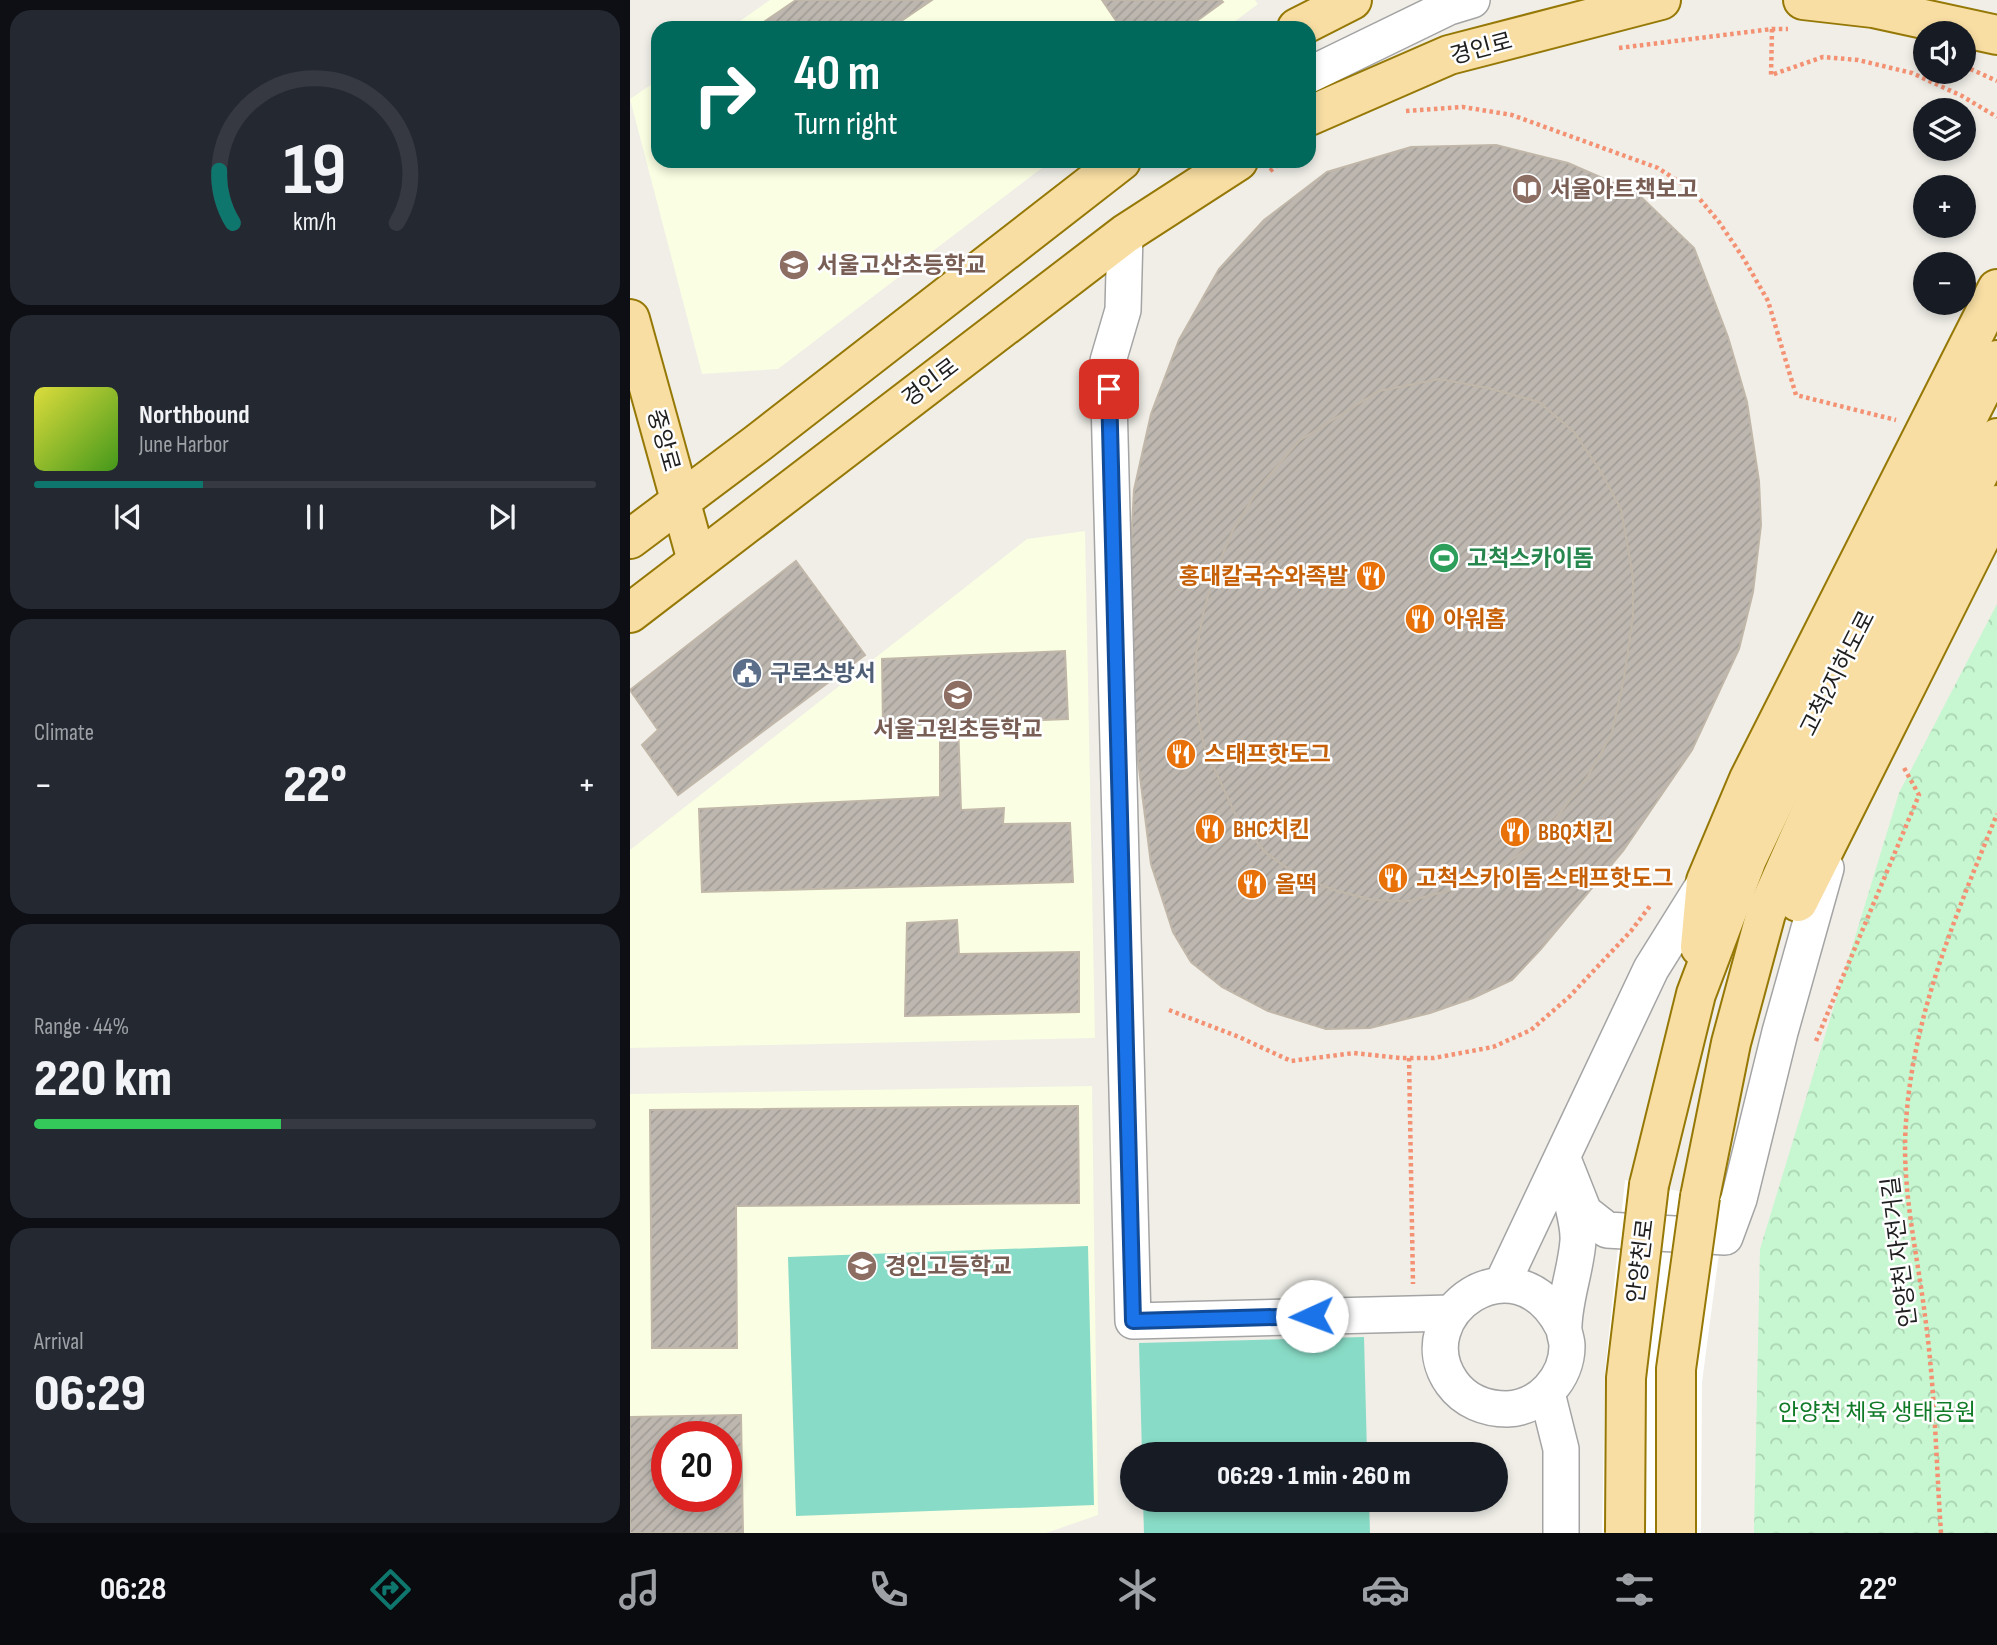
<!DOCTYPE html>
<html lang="en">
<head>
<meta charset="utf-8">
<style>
	:root { --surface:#171b24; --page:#242831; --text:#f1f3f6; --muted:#9ea1a6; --line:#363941; --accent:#0f766e }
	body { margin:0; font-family:"Sofia Sans Condensed","Noto Sans KR",sans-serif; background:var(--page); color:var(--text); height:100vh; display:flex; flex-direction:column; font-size:26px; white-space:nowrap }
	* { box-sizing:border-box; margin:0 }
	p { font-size:23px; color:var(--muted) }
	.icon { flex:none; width:38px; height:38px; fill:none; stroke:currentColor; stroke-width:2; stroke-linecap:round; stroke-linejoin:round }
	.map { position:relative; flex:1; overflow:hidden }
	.sheet { display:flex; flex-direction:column; gap:10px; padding:10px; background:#0d0f14; width:630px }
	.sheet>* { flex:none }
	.hud { position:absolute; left:21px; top:21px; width:665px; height:147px; border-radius:21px; box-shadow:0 4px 10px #0003; background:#00695c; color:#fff; overflow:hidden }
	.buttons { position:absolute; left:1283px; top:21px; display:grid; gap:14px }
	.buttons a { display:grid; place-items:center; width:63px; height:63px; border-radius:50%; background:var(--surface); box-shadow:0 4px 10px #0003; font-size:35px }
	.speed { position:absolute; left:21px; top:1421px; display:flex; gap:14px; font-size:35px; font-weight:700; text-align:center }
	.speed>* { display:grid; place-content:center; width:91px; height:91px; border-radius:50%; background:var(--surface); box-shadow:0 4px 10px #0003; line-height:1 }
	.speed .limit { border:10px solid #d22; background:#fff; color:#111 }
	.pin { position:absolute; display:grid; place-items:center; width:60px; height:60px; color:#fff; margin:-30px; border-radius:14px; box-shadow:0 4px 10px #0006 }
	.me { position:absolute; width:77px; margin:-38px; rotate:268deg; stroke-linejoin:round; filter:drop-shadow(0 0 5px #0008) }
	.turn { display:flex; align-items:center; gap:24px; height:147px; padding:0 28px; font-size:32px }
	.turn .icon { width:91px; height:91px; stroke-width:2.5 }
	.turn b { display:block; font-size:49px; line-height:60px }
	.big { font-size:52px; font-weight:800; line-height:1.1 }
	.sheet .widget { flex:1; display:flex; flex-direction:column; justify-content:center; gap:10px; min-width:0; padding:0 24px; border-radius:21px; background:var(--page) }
	.sheet .dial { align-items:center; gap:0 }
	.dial svg { height:182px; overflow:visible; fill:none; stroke:var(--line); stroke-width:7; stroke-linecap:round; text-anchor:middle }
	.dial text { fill:var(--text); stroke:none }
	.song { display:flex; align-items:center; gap:21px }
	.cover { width:84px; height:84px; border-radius:10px; background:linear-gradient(135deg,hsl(60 70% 55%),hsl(100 70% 35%)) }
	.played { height:7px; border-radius:4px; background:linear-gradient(90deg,var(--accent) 30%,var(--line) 30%) }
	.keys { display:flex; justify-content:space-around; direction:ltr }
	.heat { display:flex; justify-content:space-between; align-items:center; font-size:38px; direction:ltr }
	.charge { height:10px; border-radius:5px; background:linear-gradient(90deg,#34c759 44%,var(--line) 0) }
	.trip { position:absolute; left:490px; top:1442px; width:388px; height:70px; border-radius:35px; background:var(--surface); box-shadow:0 4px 10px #0003; font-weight:800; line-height:70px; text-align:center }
	.tab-bar { display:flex; height:112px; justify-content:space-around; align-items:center; background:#090b0e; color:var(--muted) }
	.tab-bar .icon { width:49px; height:49px }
	.tab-bar .selected { color:var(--accent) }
	.tab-bar b { font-size:32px; color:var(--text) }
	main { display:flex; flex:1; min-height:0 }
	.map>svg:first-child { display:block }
	.education { fill:#fafee2; fill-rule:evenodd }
	.park { fill:url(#park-crowns) }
	.pitch { fill:#88dbc6 }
	.pier { fill:#fff }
	.building { fill:url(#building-hatch); stroke:#c1b7a9; stroke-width:2; fill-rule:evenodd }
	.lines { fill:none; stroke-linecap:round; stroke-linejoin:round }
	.minor-casing { stroke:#a4a4a4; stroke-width:38 }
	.major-casing { stroke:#957806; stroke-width:42 }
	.path { stroke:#f49173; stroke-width:4.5; stroke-dasharray:3.5 3.5; stroke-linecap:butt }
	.minor { stroke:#fff; stroke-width:35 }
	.major { stroke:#f8dea3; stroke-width:38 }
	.major-bridge-casing { stroke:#957806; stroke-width:42; stroke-linecap:butt }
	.major-bridge { stroke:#f8dea3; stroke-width:38 }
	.route-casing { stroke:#114b97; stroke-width:18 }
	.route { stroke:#1a73e8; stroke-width:12 }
	.labels { text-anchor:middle; stroke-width:5; stroke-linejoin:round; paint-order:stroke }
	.street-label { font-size:23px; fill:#202020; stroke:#fff }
	.education-label { font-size:23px; font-weight:bold; fill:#785e54; stroke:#fff; text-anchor:start }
	.leisure-label { font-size:23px; font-weight:bold; fill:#27864d; stroke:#fff; text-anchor:start }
	.food-label { font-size:23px; font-weight:bold; fill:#c56008; stroke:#fff; text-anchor:start }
	.service-label { font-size:23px; font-weight:bold; fill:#4e5e75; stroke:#fff; text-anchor:start }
	.park-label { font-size:23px; fill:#107b27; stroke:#fff }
</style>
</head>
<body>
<main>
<section class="sheet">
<div class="widget dial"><svg viewBox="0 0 100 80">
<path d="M14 69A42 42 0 1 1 86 69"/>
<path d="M14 69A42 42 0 0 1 8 46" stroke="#0f766e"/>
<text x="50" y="56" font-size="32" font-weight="700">19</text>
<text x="50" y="72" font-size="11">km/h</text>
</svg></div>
<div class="widget">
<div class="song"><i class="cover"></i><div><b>Northbound</b><p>June Harbor</p></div></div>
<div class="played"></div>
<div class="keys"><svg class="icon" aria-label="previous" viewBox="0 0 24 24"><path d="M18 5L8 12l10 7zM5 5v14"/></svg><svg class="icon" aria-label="pause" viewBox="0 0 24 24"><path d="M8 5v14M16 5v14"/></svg><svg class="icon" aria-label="next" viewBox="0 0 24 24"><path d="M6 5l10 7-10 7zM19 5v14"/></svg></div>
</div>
<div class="widget"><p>Climate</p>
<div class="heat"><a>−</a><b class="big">22°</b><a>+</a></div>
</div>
<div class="widget"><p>Range · 44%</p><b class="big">220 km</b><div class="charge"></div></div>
<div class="widget"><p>Arrival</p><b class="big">06:29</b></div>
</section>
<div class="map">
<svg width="1367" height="1533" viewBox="0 0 1367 1533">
	<defs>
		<pattern id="park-crowns" width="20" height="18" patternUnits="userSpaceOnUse" patternTransform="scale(1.75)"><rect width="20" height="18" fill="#c6f7d0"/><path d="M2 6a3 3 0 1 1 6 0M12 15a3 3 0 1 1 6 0" fill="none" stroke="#aad3b2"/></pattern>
		<pattern id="building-hatch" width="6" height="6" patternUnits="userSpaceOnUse" patternTransform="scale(1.75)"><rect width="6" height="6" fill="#bdb7b0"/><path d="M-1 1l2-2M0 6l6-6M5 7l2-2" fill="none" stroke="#a29d97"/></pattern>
	</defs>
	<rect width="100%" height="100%" fill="#f0eee7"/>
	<g class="education">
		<polygon points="140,0 625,0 628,4 596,28 100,28"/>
		<polygon points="28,80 28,161 421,161 148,369 72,374 0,99"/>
		<polygon points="455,531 465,1038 0,1048 0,850 397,539"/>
		<path d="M462 1086 468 1515 416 1533H0V1094ZM37 1437H96V1496H37Z"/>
	</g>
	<polygon class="park" points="1367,604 1367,1533 1124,1533 1130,1249 1269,793"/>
	<g class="pitch">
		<polygon points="458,1246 464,1505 166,1516 158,1257"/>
		<polygon points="734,1337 737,1454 512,1454 509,1343"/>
		<polygon points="513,1500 739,1500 740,1533 514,1533"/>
	</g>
	<polygon class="pier" points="995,1180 1096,1201 1072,1382 1071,1533 972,1533 975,1371"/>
	<g class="building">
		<polygon points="166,0 302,0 261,28 125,28"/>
		<polygon points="472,0 591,0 593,2 557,28 491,28"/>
		<polygon points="866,145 938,163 1007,193 1064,248 1098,337 1117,402 1129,481 1131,525 1123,592 1109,649 1062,750 993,851 910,950 882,980 843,998 800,1013 740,1028 696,1029 638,1011 592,987 561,962 543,932 521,864 502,713 497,615 504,490 521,414 549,340 589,269 634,220 697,172 781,147"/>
		<polygon points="809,379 858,388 909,402 944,432 971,472 991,509 1003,577 1003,616 994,678 982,733 958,776 927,817 895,850 864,873 821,890 779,901 743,900 707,891 670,877 636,853 607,818 574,746 567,712 566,654 573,614 584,574 603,530 631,485 669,441 749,391"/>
		<polygon points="166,561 235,655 48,795 12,745 28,730 0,690"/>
		<polygon points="435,651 438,719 328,723 331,810 374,808 373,824 440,823 443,882 72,892 69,809 310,797 310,724 253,726 252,659"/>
		<polygon points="327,920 329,954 449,952 449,1012 275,1016 277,923"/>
		<polygon points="448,1106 449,1203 106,1206 107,1348 22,1348 20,1110"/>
		<path d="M111 1415 113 1533H0V1417ZM37 1437H96V1496H37Z"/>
	</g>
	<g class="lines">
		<g class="minor-casing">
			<g id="minor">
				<polyline points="679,75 819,7 842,0"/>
				<polyline points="495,234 493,310 478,361 503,1321 821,1313"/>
				<polyline points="933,1159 954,1212 977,1230 1095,1237 1109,1199 1150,1032 1196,868"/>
				<polyline points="872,1284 1021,969 1076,881"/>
				<path d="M933 1327C886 1234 774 1315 822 1383 835 1401 856 1409 877 1409 910 1408 937 1378 937 1346 937 1339 933 1332 934 1325 935 1297 946 1269 948 1241 949 1226 943 1208 940 1193"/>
				<polyline points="917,1393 931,1449 931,1533"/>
			</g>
		</g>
		<g class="major-casing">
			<g id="major">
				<polyline points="1173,0 1243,8 1367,35"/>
				<polyline points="667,28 722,0"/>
				<polyline points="679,116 819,55 1031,0"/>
				<polyline points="0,319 67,561"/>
				<polyline points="0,539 128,443 491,161"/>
				<polyline points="0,613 495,234 608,161"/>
				<polyline points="1168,902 1367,505"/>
				<polyline points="1070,947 1076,881 1119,779 1367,289"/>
				<polyline points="1019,1185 1066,994 1117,859 1173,741 1367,360"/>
				<polyline points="1070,1197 1101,1043 1136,913 1206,755 1367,438"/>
			</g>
		</g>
		<g class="path">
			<polyline points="1142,29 1141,75 1193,57 1228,60 1282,73 1332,96 1367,117"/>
			<polyline points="989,48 1142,29 1158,29"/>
			<polyline points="1334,66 1367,81"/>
			<polyline points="776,111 833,107 882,115 1028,168 1063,191 1089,222 1114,259 1138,301 1166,395 1266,420"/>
			<polyline points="640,171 653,161"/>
			<polyline points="539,1010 609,1037 661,1061 724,1053 770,1058 804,1058 863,1047 901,1030 939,997 1001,931 1020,906"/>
			<polyline points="1186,1041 1289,795 1273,766"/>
			<polyline points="779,1058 783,1284"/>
			<path d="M1311 1533C1306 1461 1305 1388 1295 1316 1287 1251 1271 1188 1276 1122 1283 1014 1327 913 1367 814"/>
		</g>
		<use href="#minor" class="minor"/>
		<use href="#major" class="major"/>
		<g class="major-bridge-casing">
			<g id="major-bridge">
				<polyline points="995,1533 996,1378 1019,1185"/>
				<polyline points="1046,1533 1046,1369 1070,1197"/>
			</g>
		</g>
		<use href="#major-bridge" class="major-bridge"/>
	</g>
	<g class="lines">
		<g class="route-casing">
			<polyline id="route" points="479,389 503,1321 682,1316"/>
		</g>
		<use href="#route" class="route"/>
	</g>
	<defs>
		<g id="library-disc" transform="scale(1.575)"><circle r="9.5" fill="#8d6e63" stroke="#fff"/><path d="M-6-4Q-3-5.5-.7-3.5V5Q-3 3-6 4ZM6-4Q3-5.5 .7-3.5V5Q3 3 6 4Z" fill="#fff"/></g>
		<g id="school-disc" transform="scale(1.575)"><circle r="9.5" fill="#8d6e63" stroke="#fff"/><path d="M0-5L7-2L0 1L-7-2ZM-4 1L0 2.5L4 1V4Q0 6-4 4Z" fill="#fff"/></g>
		<g id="stadium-disc" transform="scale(1.575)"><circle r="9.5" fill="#2e9e5b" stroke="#fff"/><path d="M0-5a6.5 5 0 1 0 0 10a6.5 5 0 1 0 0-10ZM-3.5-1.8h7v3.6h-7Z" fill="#fff"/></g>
		<g id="restaurant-disc" transform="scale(1.575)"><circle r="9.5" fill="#e8710a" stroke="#fff"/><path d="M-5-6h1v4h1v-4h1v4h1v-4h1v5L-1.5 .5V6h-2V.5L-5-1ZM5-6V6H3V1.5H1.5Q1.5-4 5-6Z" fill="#fff"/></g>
		<g id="civic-disc" transform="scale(1.575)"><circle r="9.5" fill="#5c6f8a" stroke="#fff"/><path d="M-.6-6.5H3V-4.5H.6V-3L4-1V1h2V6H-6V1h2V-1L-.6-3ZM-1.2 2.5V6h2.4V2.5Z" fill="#fff"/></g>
	</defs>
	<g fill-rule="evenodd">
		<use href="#library-disc" x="897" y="189"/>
		<use href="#school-disc" x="164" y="265"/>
		<use href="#stadium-disc" x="814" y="558"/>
		<use href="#restaurant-disc" x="741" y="576"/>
		<use href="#restaurant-disc" x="790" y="619"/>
		<use href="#civic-disc" x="117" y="673"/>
		<use href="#school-disc" x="328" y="695"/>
		<use href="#restaurant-disc" x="551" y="754"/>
		<use href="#restaurant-disc" x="580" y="829"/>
		<use href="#restaurant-disc" x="885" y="832"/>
		<use href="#restaurant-disc" x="763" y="878"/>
		<use href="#restaurant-disc" x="622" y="884"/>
		<use href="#school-disc" x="232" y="1266"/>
	</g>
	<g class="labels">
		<g class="street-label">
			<text transform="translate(851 48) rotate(-15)" y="8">경인로</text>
			<text transform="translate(300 382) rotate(-37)" y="8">경인로</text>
			<text transform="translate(34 440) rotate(74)" y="8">중앙로</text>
			<text transform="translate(1207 673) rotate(-63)" y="8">고척2지하도로</text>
			<text transform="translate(1269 1252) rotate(-97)" y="8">안양천 자전거길</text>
			<text transform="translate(1010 1261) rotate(-83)" y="8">안양천로</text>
		</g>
		<g class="education-label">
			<text x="920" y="197">서울아트책보고</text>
			<text x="187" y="273">서울고산초등학교</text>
			<text x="328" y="737" text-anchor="middle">서울고원초등학교</text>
			<text x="255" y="1274">경인고등학교</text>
		</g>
		<g class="leisure-label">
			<text x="837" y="566">고척스카이돔</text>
		</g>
		<g class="food-label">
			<text x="718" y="584" text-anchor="end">홍대칼국수와족발</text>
			<text x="813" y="627">아워홈</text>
			<text x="574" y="762">스태프핫도그</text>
			<text x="603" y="837">BHC치킨</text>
			<text x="908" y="840">BBQ치킨</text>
			<text x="786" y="886">고척스카이돔 스태프핫도그</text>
			<text x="645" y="892">올떡</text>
		</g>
		<g class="service-label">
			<text x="140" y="681">구로소방서</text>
		</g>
		<g class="park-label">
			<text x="1247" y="1420">안양천 체육 생태공원</text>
		</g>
	</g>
</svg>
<div class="buttons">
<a><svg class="icon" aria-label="sound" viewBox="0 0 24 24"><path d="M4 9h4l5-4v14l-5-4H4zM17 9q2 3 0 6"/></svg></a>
<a><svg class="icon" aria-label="layers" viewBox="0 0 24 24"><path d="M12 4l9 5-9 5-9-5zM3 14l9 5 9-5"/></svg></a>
<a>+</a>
<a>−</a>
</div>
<div class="speed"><div class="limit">20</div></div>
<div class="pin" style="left:479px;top:389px;background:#d93025"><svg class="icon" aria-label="arrive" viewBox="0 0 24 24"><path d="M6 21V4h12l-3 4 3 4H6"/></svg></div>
<svg class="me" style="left:682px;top:1316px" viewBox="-20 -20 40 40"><circle r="19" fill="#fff"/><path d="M0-13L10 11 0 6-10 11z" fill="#1a73e8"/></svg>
<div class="trip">06:29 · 1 min · 260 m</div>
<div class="hud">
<div class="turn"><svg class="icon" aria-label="right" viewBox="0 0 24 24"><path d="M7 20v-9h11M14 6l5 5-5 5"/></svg><div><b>40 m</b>Turn right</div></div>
</div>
</div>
</main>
<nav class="tab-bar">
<b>06:28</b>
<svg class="icon selected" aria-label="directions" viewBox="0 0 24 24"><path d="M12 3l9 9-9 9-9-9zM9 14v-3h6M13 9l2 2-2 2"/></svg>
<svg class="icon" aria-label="music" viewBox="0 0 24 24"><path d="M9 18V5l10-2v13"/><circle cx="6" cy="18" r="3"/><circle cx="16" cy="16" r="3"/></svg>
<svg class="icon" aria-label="phone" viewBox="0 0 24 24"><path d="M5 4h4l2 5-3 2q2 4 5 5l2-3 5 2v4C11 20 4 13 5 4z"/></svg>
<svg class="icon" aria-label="climate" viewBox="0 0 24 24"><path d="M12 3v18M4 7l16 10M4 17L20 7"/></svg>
<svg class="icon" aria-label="car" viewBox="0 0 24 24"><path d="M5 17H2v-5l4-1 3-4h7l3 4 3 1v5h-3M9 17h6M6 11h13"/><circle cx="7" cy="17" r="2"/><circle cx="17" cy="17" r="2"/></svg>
<svg class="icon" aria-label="filters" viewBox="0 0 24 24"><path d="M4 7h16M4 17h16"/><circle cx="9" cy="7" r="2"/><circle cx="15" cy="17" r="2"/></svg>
<b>22°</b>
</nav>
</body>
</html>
